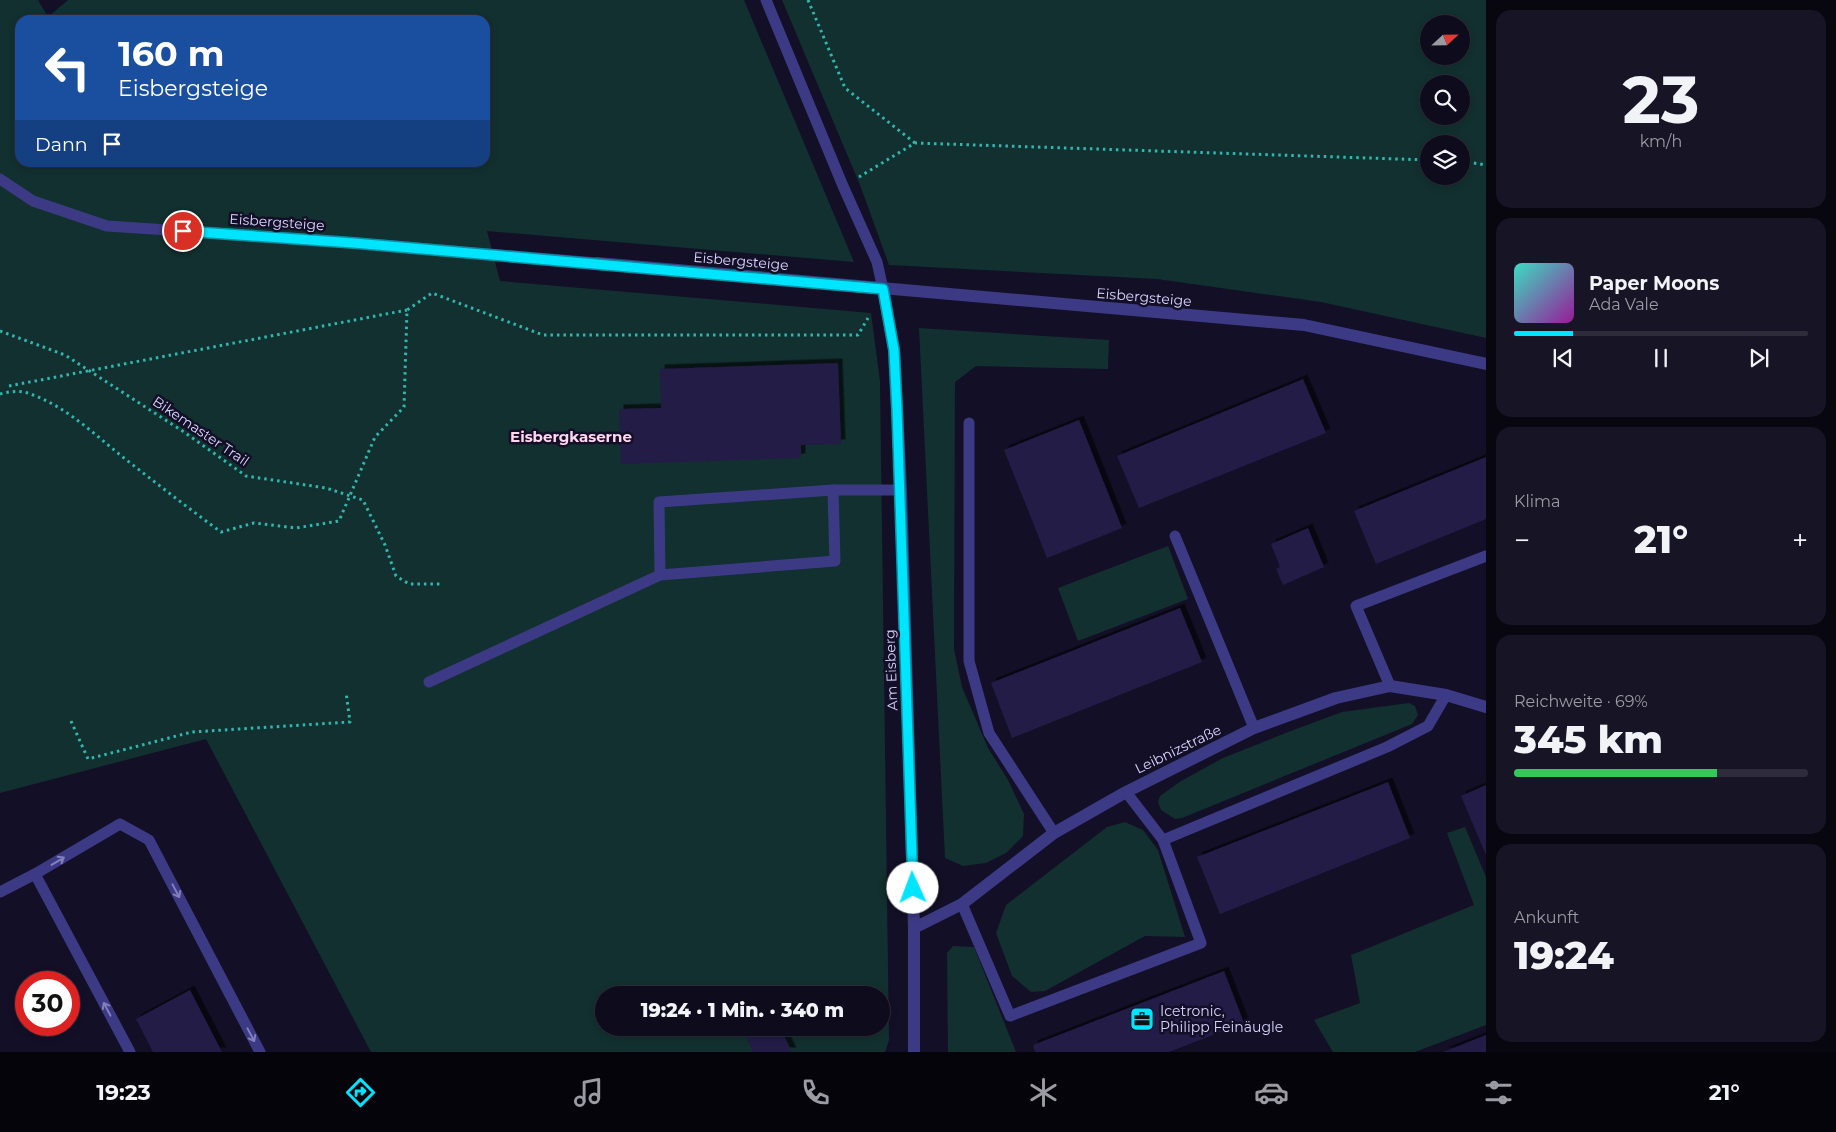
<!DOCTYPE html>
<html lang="de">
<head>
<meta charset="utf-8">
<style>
	:root { --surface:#0e0b1c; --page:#171425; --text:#f1f3f6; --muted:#9b9ba3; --line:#2e2b3b; --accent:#00e5ff }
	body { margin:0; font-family:Montserrat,sans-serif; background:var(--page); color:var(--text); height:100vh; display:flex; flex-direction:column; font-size:19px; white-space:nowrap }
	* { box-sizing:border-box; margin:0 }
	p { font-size:16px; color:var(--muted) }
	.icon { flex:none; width:28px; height:28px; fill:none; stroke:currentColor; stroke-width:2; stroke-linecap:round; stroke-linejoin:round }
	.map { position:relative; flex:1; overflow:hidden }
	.drawer { display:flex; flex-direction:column; gap:10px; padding:10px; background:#08060f; width:350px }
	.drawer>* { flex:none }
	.top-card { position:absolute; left:15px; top:15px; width:475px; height:152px; border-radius:15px; box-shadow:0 2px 8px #0003,0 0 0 1px var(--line); background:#1a4fa0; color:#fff; overflow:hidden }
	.needle { width:32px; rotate:68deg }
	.tools { position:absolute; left:1420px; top:15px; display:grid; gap:10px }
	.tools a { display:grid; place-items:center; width:50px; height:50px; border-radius:50%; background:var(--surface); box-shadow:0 2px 8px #0003,0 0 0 1px var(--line); font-size:25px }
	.speed { position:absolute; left:15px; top:971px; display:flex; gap:10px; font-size:25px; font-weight:700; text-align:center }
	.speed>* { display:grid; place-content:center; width:65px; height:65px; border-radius:50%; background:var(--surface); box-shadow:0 2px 8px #0003,0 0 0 1px var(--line); line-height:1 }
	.speed .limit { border:8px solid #d22; background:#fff; color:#111 }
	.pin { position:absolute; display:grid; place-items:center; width:42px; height:42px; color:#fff; margin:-21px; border:2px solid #fff; border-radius:50%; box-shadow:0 1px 5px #0007 }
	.me { position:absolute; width:55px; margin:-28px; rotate:358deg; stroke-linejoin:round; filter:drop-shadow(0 0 4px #0008) }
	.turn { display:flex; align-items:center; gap:18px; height:105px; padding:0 20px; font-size:22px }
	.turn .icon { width:65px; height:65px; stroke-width:2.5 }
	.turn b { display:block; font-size:35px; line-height:42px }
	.then { display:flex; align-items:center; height:48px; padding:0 20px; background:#0003; gap:10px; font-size:19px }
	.big { font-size:38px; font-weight:800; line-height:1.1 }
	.drawer .card { flex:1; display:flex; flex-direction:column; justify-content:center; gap:8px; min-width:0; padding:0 18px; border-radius:15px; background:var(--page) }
	.drawer .dial { align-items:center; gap:0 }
	.dial b { font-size:65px; line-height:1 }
	.song { display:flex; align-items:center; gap:15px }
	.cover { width:60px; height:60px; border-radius:8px; background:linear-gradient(135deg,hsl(170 70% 55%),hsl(300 70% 35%)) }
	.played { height:5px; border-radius:2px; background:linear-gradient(90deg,var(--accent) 20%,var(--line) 20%) }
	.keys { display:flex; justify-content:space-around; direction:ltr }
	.heat { display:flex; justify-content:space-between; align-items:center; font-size:28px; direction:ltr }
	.charge { height:8px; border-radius:4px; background:linear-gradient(90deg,#34c759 69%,var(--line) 0) }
	.trip { position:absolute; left:595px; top:986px; width:295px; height:50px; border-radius:25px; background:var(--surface); box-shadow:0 2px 8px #0003,0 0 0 1px var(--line); font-weight:800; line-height:50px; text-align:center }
	.tab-bar { display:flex; height:80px; justify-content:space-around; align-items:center; background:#06040b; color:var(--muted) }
	.tab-bar .icon { width:35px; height:35px }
	.tab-bar .selected { color:var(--accent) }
	.tab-bar b { font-size:22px; color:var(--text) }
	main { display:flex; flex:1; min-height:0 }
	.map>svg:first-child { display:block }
	.green { fill:#12302f; fill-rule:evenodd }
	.building { fill:#241b47; filter:url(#shadow) }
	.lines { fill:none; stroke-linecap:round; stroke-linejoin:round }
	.path { stroke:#2fb8b0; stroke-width:3; stroke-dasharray:2.5 4; stroke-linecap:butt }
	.service { stroke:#3d3a85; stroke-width:11 }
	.minor { stroke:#3d3a85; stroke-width:12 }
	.oneway { stroke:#837fbc }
	.route-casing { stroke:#0095a6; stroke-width:12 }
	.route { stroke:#00e5ff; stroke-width:9 }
	.labels { text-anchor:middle; stroke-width:5; stroke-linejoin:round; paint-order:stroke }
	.street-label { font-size:14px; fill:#d9d4ff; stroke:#130f26 }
	.poi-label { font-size:14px; fill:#d9d4ff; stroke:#130f26; text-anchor:start }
	.neighbourhood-label { font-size:15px; font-weight:bold; fill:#ffd6f0; stroke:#130f26 }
</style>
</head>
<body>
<main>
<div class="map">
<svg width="1486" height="1052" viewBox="0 0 1486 1052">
	<defs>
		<filter id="shadow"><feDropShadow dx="4.5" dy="-4.5" stdDeviation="0" flood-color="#0009"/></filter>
	</defs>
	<rect width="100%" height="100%" fill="#130f26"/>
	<g class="green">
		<path d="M0 0H38L48 17 68 0H744L854 262 487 231 500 281 871 313 880 381 889 1040 885 1052H371L206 739 0 793ZM20 20H485V162H20ZM604 995H881V1028H604Z"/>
		<path d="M782 0H1486V338L1321 302 1157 279 889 265 860 185ZM1429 24H1461V56H1429ZM1429 84H1461V116H1429ZM1429 144H1461V176H1429Z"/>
		<polygon points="919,328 1109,340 1108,369 976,366 955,382 954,649 962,687 988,748 1008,780 1024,814 1023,836 1006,853 986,863 963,866 945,858"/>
		<polygon points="1168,546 1188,599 1078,641 1058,588"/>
		<polygon points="1409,703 1415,706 1418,715 1412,724 1182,818 1175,819 1161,810 1158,802 1160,796 1181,781 1223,758 1288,732 1342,712"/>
		<polygon points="1125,822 1143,830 1158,850 1185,937 1145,936 1045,991 1031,992 1012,976 996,933 1006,905 1107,827"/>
		<polygon points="1465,827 1486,877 1486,1025 1415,1052 1333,1052 1314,1020 1360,1003 1351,955 1474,905 1447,833"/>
		<polygon points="953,946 974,947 1016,1052 948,1052 947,953"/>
	</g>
	<g class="building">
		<polygon points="838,363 841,444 801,445 801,458 621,464 619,409 661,408 660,369"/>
		<polygon points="1303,379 1326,433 1139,508 1117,456"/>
		<polygon points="1079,420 1122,528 1047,558 1004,450"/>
		<polygon points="1486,457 1486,519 1376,564 1354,511"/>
		<polygon points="1308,528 1324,567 1283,585 1276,569 1280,567 1271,544"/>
		<polygon points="1180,608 1202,662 1012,738 991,683"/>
		<polygon points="1388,782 1410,838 1220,914 1197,857"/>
		<polygon points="1486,785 1486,855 1461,796"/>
		<polygon points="1224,971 1244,1023 1169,1052 1035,1052 1033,1045"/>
		<polygon points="190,990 222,1052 153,1052 136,1019"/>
		<polygon points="753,1028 780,1028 792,1052 753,1052 744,1032"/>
		<polygon points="1486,1035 1486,1052 1443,1052"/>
	</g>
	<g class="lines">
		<g class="path">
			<polyline points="808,0 845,88 915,143"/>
			<polyline points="1461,161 1486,165"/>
			<polyline points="859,177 915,143 1429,160"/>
			<polyline points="0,331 65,355 184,432 246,476 326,488 363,500 385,545 396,576 409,584 443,584"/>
			<polyline points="9,386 407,310"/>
			<path d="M0 394C11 391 22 390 33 395 68 408 95 435 124 458 156 483 188 508 221 532L254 523 296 528 339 521 375 437 404 407 407 310 432 293 543 335H858L868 318"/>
			<polyline points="71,721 88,759 192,732 350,722 346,692"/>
		</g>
		<g class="service">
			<polyline points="766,0 843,186 877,262 883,289"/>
			<polyline points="0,179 33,201 107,226 335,241 597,263"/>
			<polyline points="969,423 969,661 989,733 1054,833"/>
			<polyline points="1175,536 1254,728"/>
			<polyline points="660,575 835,561 833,490"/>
			<polyline points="429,682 660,575 659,502 833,490 901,490"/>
			<polyline points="1390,686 1356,606 1486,556"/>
			<polyline points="1163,840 1387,747 1428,726 1446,695"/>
			<polyline points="0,892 35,874"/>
			<polyline points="962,904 1010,1016 1201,943 1163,840 1126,792"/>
			<polyline points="130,1052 35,874 120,824 149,840 260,1052"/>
		</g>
		<g class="minor">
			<polyline points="597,263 1304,325 1486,364"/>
			<polyline points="883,289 894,350 901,490 914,928 914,1052"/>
			<polyline points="914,928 962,904 1054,833 1126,792 1254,728 1336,698 1390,686 1446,695 1486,707"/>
		</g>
	</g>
	<defs><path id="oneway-shaft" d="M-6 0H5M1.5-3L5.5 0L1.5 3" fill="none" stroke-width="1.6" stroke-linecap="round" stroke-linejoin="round" transform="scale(1.25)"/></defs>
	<g class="oneway">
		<use href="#oneway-shaft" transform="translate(58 861) rotate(-31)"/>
		<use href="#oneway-shaft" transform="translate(176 891) rotate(62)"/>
		<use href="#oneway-shaft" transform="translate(107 1009) rotate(-118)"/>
		<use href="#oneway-shaft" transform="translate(251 1035) rotate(62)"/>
	</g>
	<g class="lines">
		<g class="route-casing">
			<polyline id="route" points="183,231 354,243 883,289 894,350 897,410 913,888"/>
		</g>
		<use href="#route" class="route"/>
	</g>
	<defs>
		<g id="office-square" transform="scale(1.25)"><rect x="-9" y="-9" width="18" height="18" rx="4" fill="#00e5ff" stroke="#130f26"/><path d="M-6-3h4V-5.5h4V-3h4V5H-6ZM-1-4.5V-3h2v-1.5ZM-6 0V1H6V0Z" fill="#111"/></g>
	</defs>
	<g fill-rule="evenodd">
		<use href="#office-square" x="1142" y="1019"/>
	</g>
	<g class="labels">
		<g class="street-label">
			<text transform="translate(277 222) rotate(4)" y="5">Eisbergsteige</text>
			<text transform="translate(741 261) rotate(5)" y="5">Eisbergsteige</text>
			<text transform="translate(1144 297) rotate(5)" y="5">Eisbergsteige</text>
			<text transform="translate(201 431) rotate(34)" y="5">Bikemaster Trail</text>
			<text transform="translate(891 670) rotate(-92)" y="5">Am Eisberg</text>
			<text transform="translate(1178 749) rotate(-26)" y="5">Leibnizstraße</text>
		</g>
		<g class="poi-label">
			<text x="1160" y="1016">Icetronic,<tspan x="1160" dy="16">Philipp Feinäugle</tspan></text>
		</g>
		<g class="neighbourhood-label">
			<text x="571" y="442">Eisbergkaserne</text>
		</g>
	</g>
</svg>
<div class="tools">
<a><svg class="needle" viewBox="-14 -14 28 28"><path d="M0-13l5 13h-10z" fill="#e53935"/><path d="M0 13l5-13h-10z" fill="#9b9ba3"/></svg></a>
<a><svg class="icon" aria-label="search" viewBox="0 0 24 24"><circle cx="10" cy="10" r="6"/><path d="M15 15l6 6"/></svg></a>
<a><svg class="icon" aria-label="layers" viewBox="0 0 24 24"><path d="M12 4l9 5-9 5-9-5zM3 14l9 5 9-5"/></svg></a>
</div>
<div class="speed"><div class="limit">30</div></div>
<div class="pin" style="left:183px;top:231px;background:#d93025"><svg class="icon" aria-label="arrive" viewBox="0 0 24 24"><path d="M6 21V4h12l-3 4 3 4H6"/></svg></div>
<svg class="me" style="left:913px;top:888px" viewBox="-20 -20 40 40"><circle r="19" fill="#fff"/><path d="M0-13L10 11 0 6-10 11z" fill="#00e5ff"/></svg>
<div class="trip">19:24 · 1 Min. · 340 m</div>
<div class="top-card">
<div class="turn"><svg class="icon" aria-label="left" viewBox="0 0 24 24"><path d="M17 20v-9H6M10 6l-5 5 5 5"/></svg><div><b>160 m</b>Eisbergsteige</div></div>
<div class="then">Dann<svg class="icon" aria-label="arrive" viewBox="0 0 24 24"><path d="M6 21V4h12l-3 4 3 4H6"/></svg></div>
</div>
</div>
<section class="drawer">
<div class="card dial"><b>23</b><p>km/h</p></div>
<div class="card">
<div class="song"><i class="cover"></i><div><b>Paper Moons</b><p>Ada Vale</p></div></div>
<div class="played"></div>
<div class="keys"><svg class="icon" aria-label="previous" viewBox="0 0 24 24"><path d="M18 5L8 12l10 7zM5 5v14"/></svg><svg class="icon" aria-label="pause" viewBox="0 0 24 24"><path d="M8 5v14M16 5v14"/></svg><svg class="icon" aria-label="next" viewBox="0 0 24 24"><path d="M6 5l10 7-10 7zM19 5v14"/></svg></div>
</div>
<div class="card"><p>Klima</p>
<div class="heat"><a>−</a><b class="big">21°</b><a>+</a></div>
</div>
<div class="card"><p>Reichweite · 69%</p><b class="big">345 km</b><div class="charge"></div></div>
<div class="card"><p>Ankunft</p><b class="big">19:24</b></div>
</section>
</main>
<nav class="tab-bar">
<b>19:23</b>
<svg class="icon selected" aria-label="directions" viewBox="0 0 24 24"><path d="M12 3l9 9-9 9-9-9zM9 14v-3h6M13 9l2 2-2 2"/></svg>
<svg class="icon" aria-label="music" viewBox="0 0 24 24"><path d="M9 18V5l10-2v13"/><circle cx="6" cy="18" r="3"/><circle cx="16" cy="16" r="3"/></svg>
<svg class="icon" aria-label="phone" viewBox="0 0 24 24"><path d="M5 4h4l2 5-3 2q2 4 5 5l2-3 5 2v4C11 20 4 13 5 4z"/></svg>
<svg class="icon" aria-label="climate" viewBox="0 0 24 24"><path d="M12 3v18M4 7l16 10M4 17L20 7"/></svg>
<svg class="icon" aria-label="car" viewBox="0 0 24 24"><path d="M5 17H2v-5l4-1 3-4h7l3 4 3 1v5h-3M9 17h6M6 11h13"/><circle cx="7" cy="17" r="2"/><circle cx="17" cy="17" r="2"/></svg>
<svg class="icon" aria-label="filters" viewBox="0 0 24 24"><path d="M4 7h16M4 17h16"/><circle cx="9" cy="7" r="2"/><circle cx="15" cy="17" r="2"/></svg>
<b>21°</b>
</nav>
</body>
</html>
